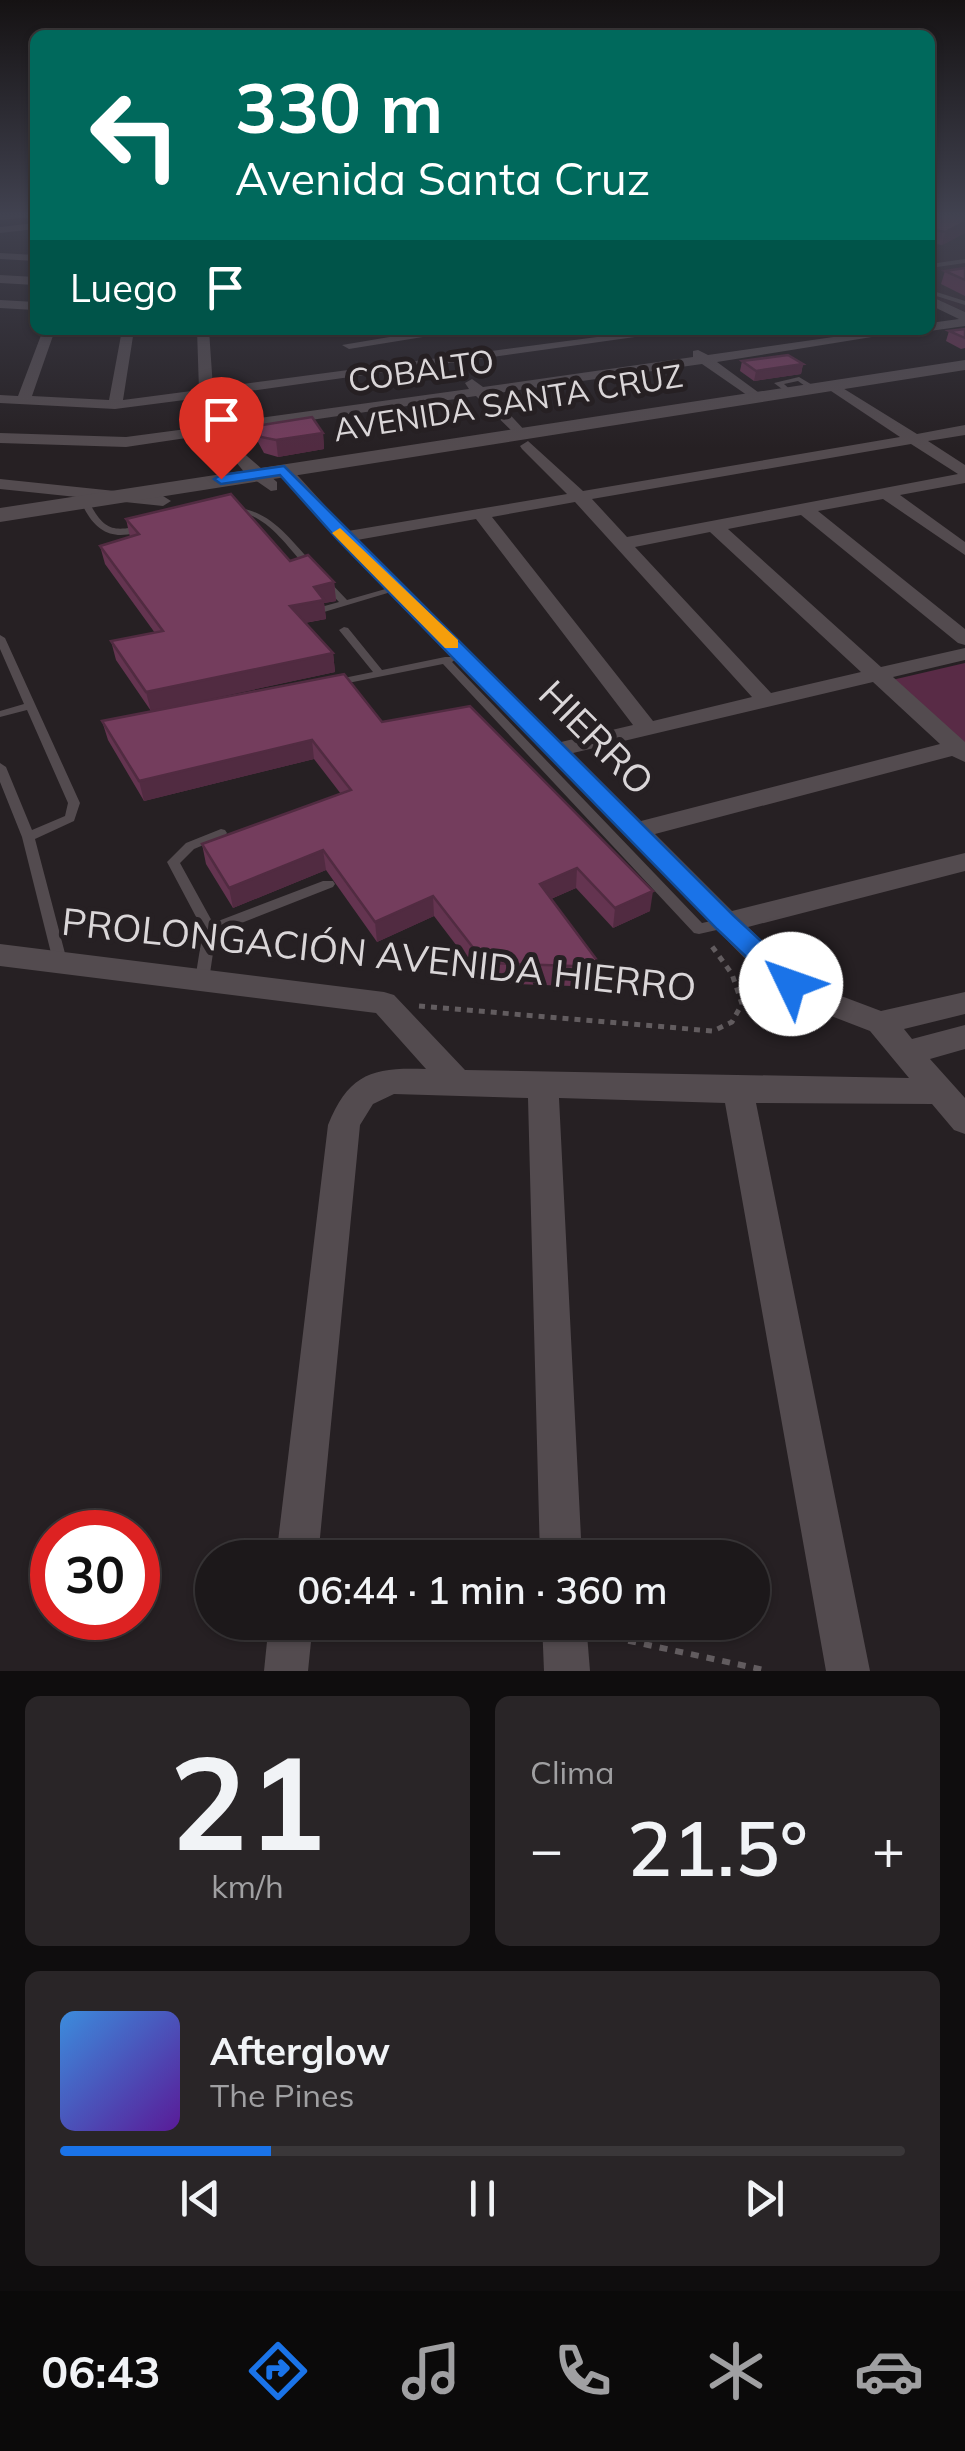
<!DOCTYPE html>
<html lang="es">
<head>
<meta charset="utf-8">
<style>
	:root { --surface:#1c181a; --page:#292527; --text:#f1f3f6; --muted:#a0a0a2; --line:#3a3739; --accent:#1a73e8 }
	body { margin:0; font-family:Mulish,sans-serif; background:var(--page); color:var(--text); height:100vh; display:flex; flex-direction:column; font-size:38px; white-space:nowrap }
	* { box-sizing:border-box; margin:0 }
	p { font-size:32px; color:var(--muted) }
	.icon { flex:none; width:55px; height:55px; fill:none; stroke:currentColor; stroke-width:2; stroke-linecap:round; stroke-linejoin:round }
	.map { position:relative; height:1671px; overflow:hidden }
	.drawer { display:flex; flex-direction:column; gap:25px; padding:25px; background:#0f0d0e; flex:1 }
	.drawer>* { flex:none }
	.top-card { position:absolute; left:30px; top:30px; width:905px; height:305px; border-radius:15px; box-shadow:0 2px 8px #0004,0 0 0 2px var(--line); background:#00695c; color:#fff; overflow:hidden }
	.speed { position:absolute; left:30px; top:1510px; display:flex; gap:20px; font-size:50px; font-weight:700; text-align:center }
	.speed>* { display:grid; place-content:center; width:130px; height:130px; border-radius:50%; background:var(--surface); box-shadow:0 2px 8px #0004,0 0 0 2px var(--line); line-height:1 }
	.speed .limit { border:15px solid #d22; background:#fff; color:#111 }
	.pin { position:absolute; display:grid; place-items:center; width:85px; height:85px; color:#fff; margin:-102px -42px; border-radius:50% 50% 50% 0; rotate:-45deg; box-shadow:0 0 10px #0007 }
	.pin .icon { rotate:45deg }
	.me { position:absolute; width:110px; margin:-55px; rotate:312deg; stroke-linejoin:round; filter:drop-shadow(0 0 8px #0008) }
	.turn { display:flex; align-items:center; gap:35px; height:210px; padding:0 40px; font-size:45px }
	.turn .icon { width:130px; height:130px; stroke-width:2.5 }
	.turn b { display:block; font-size:70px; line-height:85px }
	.then { display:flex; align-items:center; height:95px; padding:0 40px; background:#0003; gap:20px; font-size:38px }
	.big { font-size:75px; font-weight:600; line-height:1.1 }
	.drawer .card { flex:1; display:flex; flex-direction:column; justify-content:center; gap:15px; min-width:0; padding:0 35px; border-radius:15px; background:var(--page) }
	.drawer .dial { align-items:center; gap:0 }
	.dial b { font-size:130px; line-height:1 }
	.song { display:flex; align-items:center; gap:30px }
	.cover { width:120px; height:120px; border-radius:15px; background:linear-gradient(135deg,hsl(210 70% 55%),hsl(270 70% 35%)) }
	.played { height:10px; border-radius:5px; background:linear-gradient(90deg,var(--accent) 25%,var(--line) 25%) }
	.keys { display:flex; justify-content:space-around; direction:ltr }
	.heat { display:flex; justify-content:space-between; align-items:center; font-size:55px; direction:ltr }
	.drawer .tiles { flex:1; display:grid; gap:25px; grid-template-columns:1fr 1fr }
	.card:last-child { grid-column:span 2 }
	.trip { position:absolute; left:195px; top:1540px; width:575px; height:100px; border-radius:50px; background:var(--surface); box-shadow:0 2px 8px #0004,0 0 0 2px var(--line); font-weight:600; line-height:100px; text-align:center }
	.dock { display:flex; height:160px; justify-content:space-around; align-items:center; background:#0b0a0a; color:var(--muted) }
	.dock .icon { width:70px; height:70px }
	.dock .current { color:var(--accent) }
	.dock b { font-size:45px; color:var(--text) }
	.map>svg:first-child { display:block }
	.built { fill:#362a30 }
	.green { fill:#592b46 }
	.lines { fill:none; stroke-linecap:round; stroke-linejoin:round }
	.path-far1 { stroke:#625c5f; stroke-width:5; stroke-dasharray:6 6; stroke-linecap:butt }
	.path { stroke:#625c5f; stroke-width:6; stroke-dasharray:8 8; stroke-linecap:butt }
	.service { fill:#534b4f; fill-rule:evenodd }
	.minor { fill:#534b4f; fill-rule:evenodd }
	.tertiary { fill:#534b4f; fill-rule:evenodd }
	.wall { fill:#643450 }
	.shaded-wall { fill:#512b41 }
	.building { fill:#743d5d; stroke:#512b41; stroke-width:2.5 }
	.route { fill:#1a73e8; stroke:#114b97; stroke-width:2.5 }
	.slow { fill:#f59e0b }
	.labels { text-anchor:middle; stroke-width:10; stroke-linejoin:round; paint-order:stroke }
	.far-street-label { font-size:32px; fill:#dad6d8; stroke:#262023 }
	.street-label { font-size:38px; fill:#dad6d8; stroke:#262023 }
</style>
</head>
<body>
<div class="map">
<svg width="965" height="1671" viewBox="0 0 965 1671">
	<rect width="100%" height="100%" fill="#262023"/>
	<polygon class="built" points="930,214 965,214 965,312 930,296"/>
	<polygon class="green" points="965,663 965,746 892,680"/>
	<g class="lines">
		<polyline class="path-far1" points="419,1006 713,1031 732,1022 742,1004 732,974 711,945"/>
		<polyline class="path" points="597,1634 769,1671"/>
		<g class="service">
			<polygon points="35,214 35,217 0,220 0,216"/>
			<polygon points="965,259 965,263 930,268 930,264"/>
			<polygon points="930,290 965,301 965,305 930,294"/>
			<polygon points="799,377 819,389 812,391 798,381 784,384 794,393 790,395 774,383"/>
			<path d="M84 504H90C106 533 115 531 145 525L149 528C119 541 98 537 83 506Z"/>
			<path d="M228 507C268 507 288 537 313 564V568H307C290 550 274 525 250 515 242 512 233 513 225 512L224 510Z"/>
			<polygon points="324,578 327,579 347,600 396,586 401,589 324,612 321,611 321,607 339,602 319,581"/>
			<polygon points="344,627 348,628 382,670 445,657 455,657 456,659 452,662 702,923 725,918 730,919 732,923 730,927 699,934 694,933 443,664 333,686 329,685 328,683 329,681 373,672 339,630"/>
			<polygon points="0,635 5,638 80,803 74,821 35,839 67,961 65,965 60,966 55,965 53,961 22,837 0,782 0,763 6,767 32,830 65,816 68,803 27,710 0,717 0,711 24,704 0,649"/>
			<polygon points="221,829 225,830 227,833 225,836 194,849 180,863 213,923 323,881 333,881 335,884 333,887 216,933 209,980 207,984 202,986 197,984 195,980 203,930 167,862 186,843"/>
		</g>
		<g class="minor">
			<polygon points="35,223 35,229 0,233 0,227"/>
			<polygon points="0,253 35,255 35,261 0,259"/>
			<polygon points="0,275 35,277 35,285 0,283"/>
			<polygon points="930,296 965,312 965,326 930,331 927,330 930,330 930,323 959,319 930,305"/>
			<polygon points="0,300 35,302 35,310 0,308"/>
			<polygon points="43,330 55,330 32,396 109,400 122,330 134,330 123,400 199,390 197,330 209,330 213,388 650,330 685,330 214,396 223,423 469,389 465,383 472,379 483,387 693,357 693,351 698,350 708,355 882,330 915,330 717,362 762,395 764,398 757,402 702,364 491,394 528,434 520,439 476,396 228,432 240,450 277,482 277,490 271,491 245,473 213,434 126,447 0,443 0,433 126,437 209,426 200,398 115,409 0,403 0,395 18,396"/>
			<polygon points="431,330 466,330 349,349 342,345"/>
			<path d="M833 382 917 434 965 425V435L928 441 965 465V483L900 495 965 542V555L883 499 818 511 965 629V645L958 643 801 515 728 529 881 667 965 648V660L893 677 965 742V762L952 756 655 834 732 911 965 853V871L748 927 781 959 820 988 881 1011 965 992V1014L904 1029 912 1039 965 1025V1049L930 1059 965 1098V1134L954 1130 932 1104 756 1103 870 1671H826L725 1103 559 1098 582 1558H540L528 1098 394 1094 373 1104 360 1125 318 1558H276L328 1125C349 1073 373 1067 426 1069L376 1013 0 966V944L384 992 394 995 465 1070 909 1078 870 1031 800 1004 761 975 338 541 276 470 290 467 348 531 567 494 522 449 520 446 528 441 583 491 900 437 828 389 826 386ZM911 444 958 474 627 537 592 499ZM575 502 752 697 653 721 492 517ZM476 519 633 725 561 742 357 540ZM710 532 861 672 771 693 635 547ZM873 682 940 744 641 821 573 753Z"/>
			<polygon points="0,479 163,496 171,501 163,506 0,489"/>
			<polygon points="269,1622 313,1622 308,1671 264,1671"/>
			<polygon points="542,1622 586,1622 590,1671 544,1671"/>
		</g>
		<polygon class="tertiary" points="965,360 965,370 0,522 0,508"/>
	</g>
	<g class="wall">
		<polygon points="930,214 965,217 965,233 942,245 930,243"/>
		<polygon points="965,268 965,296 941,284 945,271"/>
		<polygon points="965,329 965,348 961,349 946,341 949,331"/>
		<polygon points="742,361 803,364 801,374 754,381 740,371"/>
		<polygon points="256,426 323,433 324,449 278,457 264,453 258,442"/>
		<polygon points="126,519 290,561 334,582 336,601 324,603 326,619 305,623 333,653 335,672 181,705 382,722 650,911 613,928 576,888 551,899 602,967 600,987 485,983 434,916 377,942 326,870 233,908 206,864 202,844 341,794 314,759 144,801 108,740 102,721 151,711 116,660 111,641 155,633 105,564 100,546 130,537"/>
	</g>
	<g class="shaded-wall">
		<polygon points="965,222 965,233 942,245 945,232"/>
		<polygon points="803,364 801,374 754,381 756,371"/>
		<polygon points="323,433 324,449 278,457 276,440"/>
		<polygon points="334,582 336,601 324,603 326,619 292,625 290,606 314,587"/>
		<polygon points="333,653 335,672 151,712 146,692"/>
		<polygon points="312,740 314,759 144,801 139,781"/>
		<polygon points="323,850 326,870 233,908 229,888"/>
		<polygon points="577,868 576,888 539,904 540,884"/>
		<polygon points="653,891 650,911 613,928 615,908"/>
		<polygon points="433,896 434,916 377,942 375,922"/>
	</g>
	<g class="building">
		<polygon points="930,214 948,214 965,217 965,222 945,232 930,229"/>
		<polygon points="965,268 965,280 945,271"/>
		<polygon points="965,329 965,338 949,331"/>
		<polygon points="788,355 803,364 756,371 742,361"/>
		<polygon points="312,417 323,433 276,440 261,437 256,426"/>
		<polygon points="231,494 290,561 308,555 334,582 314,587 324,600 290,606 333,653 146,692 111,641 163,631 100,546 139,534 126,519"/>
		<polygon points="344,674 382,722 470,706 653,891 615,908 577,868 540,884 602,967 485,963 433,896 375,922 323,850 229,888 202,844 351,790 312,740 139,781 102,721"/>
	</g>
	<linearGradient id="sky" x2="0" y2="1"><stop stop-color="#151213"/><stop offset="0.48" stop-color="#414250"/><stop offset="1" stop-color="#414250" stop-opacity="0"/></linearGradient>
	<rect width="965" height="448" fill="url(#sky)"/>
	<polygon class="route" points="284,466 734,916 800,977 804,984 800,991 782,991 717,929 338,540 280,475 221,484 214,479 221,475"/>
	<polygon class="slow" points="340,528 458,640 458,648 445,648 335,536 332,533"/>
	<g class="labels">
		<g class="far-street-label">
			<text transform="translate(421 371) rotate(-8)" y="11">COBALTO</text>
			<text transform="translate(508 403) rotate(-9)" y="11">AVENIDA SANTA CRUZ</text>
		</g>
		<g class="street-label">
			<text transform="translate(596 738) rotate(45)" y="13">HIERRO</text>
			<text transform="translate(379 955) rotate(6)" y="13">PROLONGACIÓN AVENIDA HIERRO</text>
		</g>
	</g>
</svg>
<div class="speed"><div class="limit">30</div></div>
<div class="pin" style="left:221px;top:479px;background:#d93025"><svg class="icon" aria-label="arrive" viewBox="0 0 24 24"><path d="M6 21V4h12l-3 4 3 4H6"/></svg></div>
<svg class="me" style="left:791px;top:984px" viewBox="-20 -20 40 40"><circle r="19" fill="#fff"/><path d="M0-13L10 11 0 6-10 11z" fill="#1a73e8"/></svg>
<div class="trip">06:44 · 1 min · 360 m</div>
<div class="top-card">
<div class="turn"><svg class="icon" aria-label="left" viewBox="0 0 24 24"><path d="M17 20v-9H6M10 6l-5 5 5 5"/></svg><div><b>330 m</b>Avenida Santa Cruz</div></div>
<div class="then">Luego<svg class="icon" aria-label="arrive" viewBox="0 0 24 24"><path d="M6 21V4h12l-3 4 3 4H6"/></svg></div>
</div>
</div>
<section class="drawer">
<div class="tiles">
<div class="card dial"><b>21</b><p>km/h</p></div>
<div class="card"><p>Clima</p>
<div class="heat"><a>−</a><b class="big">21.5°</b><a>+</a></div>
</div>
<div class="card">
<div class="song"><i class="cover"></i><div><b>Afterglow</b><p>The Pines</p></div></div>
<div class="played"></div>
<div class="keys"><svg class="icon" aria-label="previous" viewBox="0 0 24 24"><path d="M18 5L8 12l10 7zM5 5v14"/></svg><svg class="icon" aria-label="pause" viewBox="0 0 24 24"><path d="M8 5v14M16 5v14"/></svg><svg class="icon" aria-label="next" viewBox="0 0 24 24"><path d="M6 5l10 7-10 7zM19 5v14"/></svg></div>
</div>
</div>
</section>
<nav class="dock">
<b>06:43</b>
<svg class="icon current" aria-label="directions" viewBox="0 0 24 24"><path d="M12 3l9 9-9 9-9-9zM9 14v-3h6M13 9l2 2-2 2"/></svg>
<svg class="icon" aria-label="music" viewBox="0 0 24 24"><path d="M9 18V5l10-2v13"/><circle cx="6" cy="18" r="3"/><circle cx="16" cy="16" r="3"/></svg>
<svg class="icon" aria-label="phone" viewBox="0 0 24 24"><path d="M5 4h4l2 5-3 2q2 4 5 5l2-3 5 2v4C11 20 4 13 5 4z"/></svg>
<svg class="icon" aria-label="climate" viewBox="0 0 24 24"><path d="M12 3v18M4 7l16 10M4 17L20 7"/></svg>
<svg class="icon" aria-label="car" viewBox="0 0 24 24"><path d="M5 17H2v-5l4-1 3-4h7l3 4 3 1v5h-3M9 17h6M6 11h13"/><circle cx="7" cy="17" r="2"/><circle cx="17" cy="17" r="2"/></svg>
</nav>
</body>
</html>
